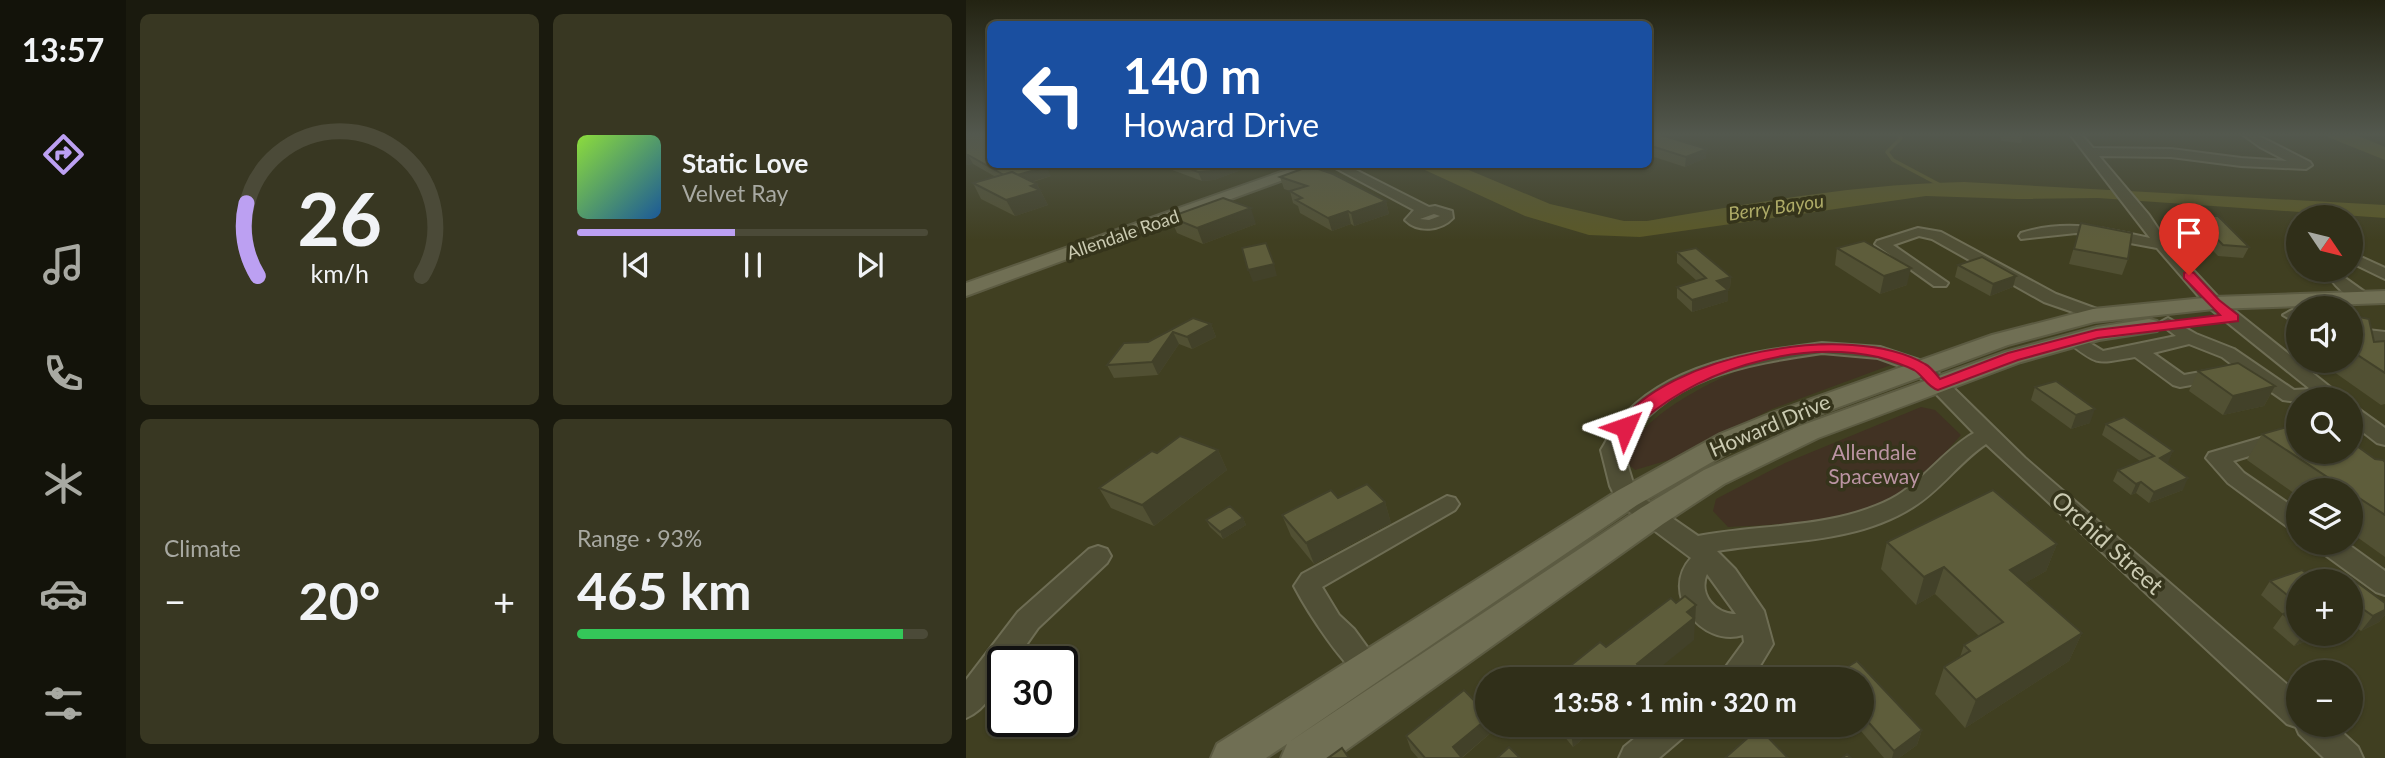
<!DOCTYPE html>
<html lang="en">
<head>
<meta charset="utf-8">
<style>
	:root { --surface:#302f19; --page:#383722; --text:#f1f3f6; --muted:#a8a9a2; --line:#4b4a38; --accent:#bca0f2 }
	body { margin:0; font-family:Lato,sans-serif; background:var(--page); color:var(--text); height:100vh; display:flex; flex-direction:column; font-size:26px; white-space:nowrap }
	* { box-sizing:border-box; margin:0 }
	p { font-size:23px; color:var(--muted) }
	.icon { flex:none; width:38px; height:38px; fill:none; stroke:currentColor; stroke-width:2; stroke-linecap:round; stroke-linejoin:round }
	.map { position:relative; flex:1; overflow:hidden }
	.side { display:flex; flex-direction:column; gap:14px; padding:14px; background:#1a1a0e; width:840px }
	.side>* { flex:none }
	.guide { position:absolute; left:21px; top:21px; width:665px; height:147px; border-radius:10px; box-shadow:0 2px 5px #0004,0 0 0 2px var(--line); background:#1a4fa0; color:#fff; overflow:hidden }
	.needle { width:46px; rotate:125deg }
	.buttons { position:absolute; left:1320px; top:205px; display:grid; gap:14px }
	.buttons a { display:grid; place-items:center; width:77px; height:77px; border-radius:50%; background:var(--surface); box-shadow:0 2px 5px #0004,0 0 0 2px var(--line); font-size:35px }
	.speed { position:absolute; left:21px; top:646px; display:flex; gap:14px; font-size:35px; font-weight:700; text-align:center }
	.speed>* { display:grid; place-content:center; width:91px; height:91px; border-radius:50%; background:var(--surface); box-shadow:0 2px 5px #0004,0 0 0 2px var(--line); line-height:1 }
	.speed .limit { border:4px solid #111; border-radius:10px; background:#fff; color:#111 }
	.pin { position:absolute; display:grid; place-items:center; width:60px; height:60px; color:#fff; margin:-72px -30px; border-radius:50% 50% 50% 0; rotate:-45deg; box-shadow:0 0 7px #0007 }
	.pin .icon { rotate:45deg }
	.me { position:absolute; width:77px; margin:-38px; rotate:47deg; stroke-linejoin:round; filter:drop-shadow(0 0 5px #0008) }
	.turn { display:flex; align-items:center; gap:24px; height:147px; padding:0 21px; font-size:32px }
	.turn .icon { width:91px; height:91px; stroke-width:2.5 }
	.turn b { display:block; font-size:49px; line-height:60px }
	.big { font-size:52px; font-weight:700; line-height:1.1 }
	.side .tile { flex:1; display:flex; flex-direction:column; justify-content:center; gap:10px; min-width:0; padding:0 24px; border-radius:10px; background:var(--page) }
	.side .dial { align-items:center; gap:0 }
	.dial svg { height:182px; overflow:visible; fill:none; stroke:var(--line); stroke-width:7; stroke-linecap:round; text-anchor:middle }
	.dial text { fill:var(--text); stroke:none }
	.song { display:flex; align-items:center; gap:21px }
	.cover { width:84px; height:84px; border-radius:10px; background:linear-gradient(135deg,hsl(90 70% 55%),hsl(210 70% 35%)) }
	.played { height:7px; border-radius:4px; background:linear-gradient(90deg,var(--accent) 45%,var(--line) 45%) }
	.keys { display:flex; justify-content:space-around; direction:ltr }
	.heat { display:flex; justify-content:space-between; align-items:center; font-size:38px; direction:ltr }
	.charge { height:10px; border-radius:5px; background:linear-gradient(90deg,#34c759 93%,var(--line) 0) }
	.side .tiles { flex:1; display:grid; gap:14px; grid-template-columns:repeat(2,1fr) }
	.trip { position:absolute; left:509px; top:667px; width:399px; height:70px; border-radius:35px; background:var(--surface); box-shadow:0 2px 5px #0004,0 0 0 2px var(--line); font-weight:700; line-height:70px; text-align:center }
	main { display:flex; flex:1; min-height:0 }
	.tab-bar { display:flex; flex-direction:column; width:126px; justify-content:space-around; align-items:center; background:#13130a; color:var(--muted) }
	.tab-bar .icon { width:49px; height:49px }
	.tab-bar .active { color:var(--accent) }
	.tab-bar b { font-size:32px; color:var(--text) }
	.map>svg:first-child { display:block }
	.green { fill:#413223 }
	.water { fill:#5a5827 }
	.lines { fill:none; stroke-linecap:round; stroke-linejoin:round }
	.stream { stroke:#5a5827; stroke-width:3.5 }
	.minor-casing { stroke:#6e6d54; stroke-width:4 }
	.major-casing { stroke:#5c5b42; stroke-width:4 }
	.minor { fill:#504f36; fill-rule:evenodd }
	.major { fill:#706f54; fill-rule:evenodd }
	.wall { fill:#515033 }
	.shaded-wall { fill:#424129 }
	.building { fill:#5e5d3b; stroke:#424129; stroke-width:2 }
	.route { fill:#e11d48; stroke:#92132f; stroke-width:2 }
	.labels { text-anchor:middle; stroke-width:7; stroke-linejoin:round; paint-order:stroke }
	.far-street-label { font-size:18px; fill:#cbcbb2; stroke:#35341b }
	.far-water-label { font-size:19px; font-style:italic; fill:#aeab67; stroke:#35341b }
	.street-label { font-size:21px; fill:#cbcbb2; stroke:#35341b }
	.park-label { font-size:21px; fill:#bb94a3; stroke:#35341b }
	.near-street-label { font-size:24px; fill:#cbcbb2; stroke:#35341b }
</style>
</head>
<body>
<main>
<nav class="tab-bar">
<b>13:57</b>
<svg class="icon active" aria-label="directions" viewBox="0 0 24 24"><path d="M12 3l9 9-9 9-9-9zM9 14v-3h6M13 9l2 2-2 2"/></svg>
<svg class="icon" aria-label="music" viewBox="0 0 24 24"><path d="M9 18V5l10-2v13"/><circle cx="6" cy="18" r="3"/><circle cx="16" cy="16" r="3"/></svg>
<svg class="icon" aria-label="phone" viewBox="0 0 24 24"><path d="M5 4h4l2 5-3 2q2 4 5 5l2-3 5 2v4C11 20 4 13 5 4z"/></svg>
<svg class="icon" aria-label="climate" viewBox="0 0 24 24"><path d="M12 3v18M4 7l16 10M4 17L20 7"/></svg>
<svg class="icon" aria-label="car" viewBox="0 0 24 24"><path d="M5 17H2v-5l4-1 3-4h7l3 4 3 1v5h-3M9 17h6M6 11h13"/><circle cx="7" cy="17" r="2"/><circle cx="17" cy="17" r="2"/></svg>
<svg class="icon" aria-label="filters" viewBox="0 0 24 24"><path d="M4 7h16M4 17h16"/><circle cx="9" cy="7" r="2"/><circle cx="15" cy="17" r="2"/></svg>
</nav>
<section class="side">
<div class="tiles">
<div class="tile dial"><svg viewBox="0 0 100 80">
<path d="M14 69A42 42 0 1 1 86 69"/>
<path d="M14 69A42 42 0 0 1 9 37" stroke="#bca0f2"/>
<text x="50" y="56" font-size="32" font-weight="700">26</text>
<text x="50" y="72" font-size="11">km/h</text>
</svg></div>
<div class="tile">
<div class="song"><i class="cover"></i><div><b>Static Love</b><p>Velvet Ray</p></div></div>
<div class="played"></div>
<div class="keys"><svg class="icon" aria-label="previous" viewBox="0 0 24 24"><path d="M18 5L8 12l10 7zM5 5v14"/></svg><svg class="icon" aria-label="pause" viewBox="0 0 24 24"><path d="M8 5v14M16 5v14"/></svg><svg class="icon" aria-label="next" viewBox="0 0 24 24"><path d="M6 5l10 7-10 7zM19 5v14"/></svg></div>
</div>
<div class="tile"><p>Climate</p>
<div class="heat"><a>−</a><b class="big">20°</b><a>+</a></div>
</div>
<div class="tile"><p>Range · 93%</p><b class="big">465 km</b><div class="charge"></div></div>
</div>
</section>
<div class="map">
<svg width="1419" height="758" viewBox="0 0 1419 758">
	<rect width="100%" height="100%" fill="#403f21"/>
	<g class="green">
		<path d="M880 355H910L933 362 806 409 706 459 669 470 662 464C664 458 664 449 668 443 683 413 751 377 783 367 814 357 848 356 880 355Z"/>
		<path d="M955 407 969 410 995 435C975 457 954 483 927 497 878 523 816 524 762 527L747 511 750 499 819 463Z"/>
	</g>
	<g class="water">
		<polygon points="1354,134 1388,134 1419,147 1419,160"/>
		<path d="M448 165H491L584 204 658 221H681C786 203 890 184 998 182L1419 205V218L1132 198 1051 199 960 196 674 237 623 235 559 216Z"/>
	</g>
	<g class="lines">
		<polyline class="stream" points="932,134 935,138 921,152 927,160 974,185"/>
		<g class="minor-casing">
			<g id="minor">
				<path d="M1104 134H1115L1127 148 1205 149 1275 158 1321 161 1294 147 1276 134H1289L1344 162 1346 165 1340 169 1275 166 1205 157 1133 156 1183 215 1201 242 1254 299 1379 399H1332V402L1317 400 1281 375 1214 387 1207 385 1169 357C1131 363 1134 367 1103 343L1100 339 1103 335 1109 334 1137 351 1210 336 1193 323 1202 318 1230 334 1268 349 1328 390 1344 389 1242 307 1191 248 1110 233 1055 239 1053 236 1055 233C1100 219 1139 228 1184 238ZM1223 344 1256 357 1268 366 1218 375 1187 353Z"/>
				<path d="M362 164H378L463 207 469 206 486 211 487 218C475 231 452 233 439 220L448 210ZM468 214 474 216 463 220 454 219Z"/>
				<polygon points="952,228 975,232 1090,294 1139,312 1142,316 1133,321 1078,302 966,239 953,236 927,245 982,283 980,286 968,286 909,244 911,241"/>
				<polygon points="1384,252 1419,268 1419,279 1384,262"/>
				<path d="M1360 270H1374L1379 278 1407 298 1399 303C1382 299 1366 285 1360 270Z"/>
				<polygon points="1326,310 1332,311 1332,324 1317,315"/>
				<polygon points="1384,328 1419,332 1419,342 1384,338"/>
				<path d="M856 343 914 347 962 363 1059 458 1332 694V724H1367L1392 747 1397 758H1358L1333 734 1330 727 1321 724 1020 444C993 462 975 490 947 507 889 544 816 540 751 551L769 569 798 611 807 644 786 679H751L778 642 777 635C736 648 693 593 725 558L653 504 644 486 635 450C641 441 645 430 652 422 701 363 785 352 856 343ZM856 353 912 358 948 371 1008 433C978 450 957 482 925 499 866 529 795 524 732 536L670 493 657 450C697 377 781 364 856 353ZM741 574 770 614C749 614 732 594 741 574Z"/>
				<polygon points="1384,406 1391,408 1419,428 1419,445 1411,443 1384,422"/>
				<polygon points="1332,427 1332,441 1267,461 1278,473 1332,510 1332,531 1323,528 1262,483 1240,458 1243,453"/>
				<path d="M481 496 489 498 493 504 489 510 356 587 373 615 388 629 417 669 413 678 403 682C380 673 340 609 328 586L336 574Z"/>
				<polygon points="1348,542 1379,542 1419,571 1419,595 1410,592 1351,549"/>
				<path d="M132 546 141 549 145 556 141 563 72 628 48 662H37C37 682 20 710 0 718V680L52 612 123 549Z"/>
				<polygon points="686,724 725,724 721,734 693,758 653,758 658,747"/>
			</g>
		</g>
		<g class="major-casing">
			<g id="major">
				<polygon points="338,164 361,164 0,296 0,283"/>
				<polygon points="1419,291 1419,303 1248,309 1128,322 1042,345 821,426 774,446 671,505 323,742 675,508 738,470 834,426 1039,352 1131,327 1183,319 1191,321 1194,326 1191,331 1133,340 1055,362 852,438 758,484 697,524 369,758 315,758 321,744 300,758 245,758 251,744 651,491 754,434 803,414 1026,335 1127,309 1248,297"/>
			</g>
		</g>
		<use href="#minor" class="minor"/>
		<use href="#major" class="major"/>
	</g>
	<g class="wall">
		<polygon points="0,134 85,176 67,182 71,184 82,205 49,216 15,199 7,183 30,177 7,164 0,165"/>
		<polygon points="682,134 717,135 709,139 740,158 719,167 682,155"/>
		<polygon points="1034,134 1057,134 1055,143 1035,141"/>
		<polygon points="190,164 291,164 248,180 236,181"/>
		<polygon points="314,177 420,201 423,214 388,226 385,224 366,231 334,213 332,206 327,203 324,191 318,189"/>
		<polygon points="1229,216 1283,247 1277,258 1252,256 1224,226"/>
		<polygon points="204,217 290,224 237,244 211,233"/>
		<polygon points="1115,223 1162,259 1156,275 1103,264"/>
		<polygon points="871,248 941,285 914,294 869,265"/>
		<polygon points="711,252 765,277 764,288 761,289 762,290 762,301 726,312 711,298 711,287 731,281 711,263"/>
		<polygon points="992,265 1050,276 1047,287 1024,296 989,277"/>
		<polygon points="1384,315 1408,342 1419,341 1419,404 1415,405 1351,360 1384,360"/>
		<polygon points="227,318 245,324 250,337 226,349 213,344 192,375 148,378 141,365 182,342"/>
		<polygon points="1232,371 1309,386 1298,406 1257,415 1223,391"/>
		<polygon points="1069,387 1124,423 1105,429 1065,400"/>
		<polygon points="1140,424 1207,451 1201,463 1217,490 1183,503 1170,493 1165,495 1147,481 1152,470 1174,461 1136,435"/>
		<polygon points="1296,434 1419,462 1419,557 1384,532 1384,490 1332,490 1332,496 1281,460"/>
		<polygon points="252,450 261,470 188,526 145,508 133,488 191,453"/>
		<polygon points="372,498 419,502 425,523 348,564 325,536 316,515"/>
		<polygon points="277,518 280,525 257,539 244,527 240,520"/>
		<polygon points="921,542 1091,544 1080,571 1059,583 1116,633 1103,661 999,728 969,694 978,667 994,657 998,645 1013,636 969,594 950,605 915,569"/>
		<polygon points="1304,581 1332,581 1332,634 1360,634 1328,646 1307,628 1317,614 1295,595"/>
		<polygon points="1384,581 1419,603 1419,615 1413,622 1395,631 1385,623"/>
		<polygon points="896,679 956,730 951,745 933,758 918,758 889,724 896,724"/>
		<polygon points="588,724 635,724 607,747"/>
		<polygon points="527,731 496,758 452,758 445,750 440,736"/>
	</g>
	<g class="shaded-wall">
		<polygon points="701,134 717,134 717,135 698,145 698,136"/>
		<polygon points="741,149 740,158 719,167 720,157"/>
		<polygon points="0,155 2,155 7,164 0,165"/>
		<polygon points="262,164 291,164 248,180 236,181 232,172"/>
		<polygon points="81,167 85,176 47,187 42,177"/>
		<polygon points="71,184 82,205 49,216 40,200 65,186"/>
		<polygon points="420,201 423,214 388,226 385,213"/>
		<polygon points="285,208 290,224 237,244 231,228"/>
		<polygon points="382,211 385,224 366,231 362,218"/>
		<polygon points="308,264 311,276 287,282 282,270"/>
		<polygon points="945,268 941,285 914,294 918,276"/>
		<polygon points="1050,276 1047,287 1024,296 1027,284"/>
		<polygon points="765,277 764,288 750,292 751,281"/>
		<polygon points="762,290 762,301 726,312 726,300"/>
		<polygon points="245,324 250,337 226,349 221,337"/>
		<polygon points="207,332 213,344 192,375 186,362"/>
		<polygon points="1309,386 1298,406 1257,415 1267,396"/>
		<polygon points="1129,409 1124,423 1105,429 1110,415"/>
		<polygon points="252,450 261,470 188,526 176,505"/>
		<polygon points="1207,451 1202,463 1188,469 1194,458"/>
		<polygon points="1222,478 1217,490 1183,503 1188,492"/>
		<polygon points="1175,482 1170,493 1165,495 1170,484"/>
		<polygon points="419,502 425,523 348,564 340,543"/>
		<polygon points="277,518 280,525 257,539 254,532"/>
		<polygon points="1091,544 1080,571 1033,598 1044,570"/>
		<polygon points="978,567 969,594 950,605 958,577"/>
		<polygon points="730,605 728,640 680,679 665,679 671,664 721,612"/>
		<polygon points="1397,609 1385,623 1384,624 1384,614"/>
		<polygon points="1419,610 1419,615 1413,622 1395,631 1407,616"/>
		<polygon points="1116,633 1103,661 999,728 1010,700"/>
		<polygon points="1338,634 1360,634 1328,646"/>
		<polygon points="522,718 522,724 525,724 527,731 495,758 487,747"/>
		<polygon points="606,724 635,724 607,747 604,726"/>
		<polygon points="956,730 951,745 933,758 926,758 928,751"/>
	</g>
	<g class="building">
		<polygon points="0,134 24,134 24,164 77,164 81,167 51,175 46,172 38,175 2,155 0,155"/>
		<polygon points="682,134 701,134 698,136 741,149 720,157 682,145"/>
		<polygon points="212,164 262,164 244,171 232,172"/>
		<polygon points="344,166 367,174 420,201 385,213 382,211 362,218 330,200 336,198 324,191 341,186 314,177"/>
		<polygon points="46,172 71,184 65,186 74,190 40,200 7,183"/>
		<polygon points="257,198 285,208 231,228 204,217"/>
		<polygon points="1229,216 1252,216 1283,247 1257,245"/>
		<polygon points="1115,223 1166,233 1162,259 1108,249"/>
		<polygon points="898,241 945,268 918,276 871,248"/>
		<polygon points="300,243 308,264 282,270 276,248"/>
		<polygon points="730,248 765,277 751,281 762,290 726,300 711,287 740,278 711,252"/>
		<polygon points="1016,257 1050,276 1027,284 992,265"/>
		<polygon points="1384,315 1403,319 1408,342 1419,341 1419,373 1384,350"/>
		<polygon points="227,318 245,324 221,337 207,332 186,362 141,365 158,343 182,342"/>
		<polygon points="1272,363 1309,386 1267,396 1232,371"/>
		<polygon points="1090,381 1129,409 1110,415 1069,387"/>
		<polygon points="1158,417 1207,451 1194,458 1222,478 1188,492 1175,482 1170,484 1152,470 1188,456 1140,424"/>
		<polygon points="1332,424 1332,452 1384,452 1384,441 1409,459 1417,460 1419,462 1419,515 1384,492 1384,490 1381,490 1296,434"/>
		<polygon points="214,436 252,450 176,505 133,488 186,451 191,453"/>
		<polygon points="401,484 419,502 340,543 316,515 365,490 372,498"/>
		<polygon points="1027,490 1091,544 1044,570 1116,633 1010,700 978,667 1004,651 998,645 1037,622 978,567 958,577 921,542"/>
		<polygon points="264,506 277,518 254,532 240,520"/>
		<polygon points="1336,570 1350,581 1332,581 1332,604 1304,581"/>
		<polygon points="1385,578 1419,603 1419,610 1407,616 1397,609 1384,614 1384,581 1379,581"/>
		<polygon points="719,596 730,605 721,612 728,618 671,664 676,670 665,679 588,679 634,642 640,647 705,598 710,603"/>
		<polygon points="1332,608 1332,626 1317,614"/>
		<polygon points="891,661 956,730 928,751 896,715 896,679 864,678"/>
		<polygon points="498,690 522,715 522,718 487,747 496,758 459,758 440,736"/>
		<polygon points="793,728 822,758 759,758"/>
		<polygon points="543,747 554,758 531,758"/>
		<polygon points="376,748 383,758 362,758"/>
		<polygon points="881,754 885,758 876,758"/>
	</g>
	<linearGradient id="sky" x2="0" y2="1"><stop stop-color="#232312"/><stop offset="0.56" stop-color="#53584e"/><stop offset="1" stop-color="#53584e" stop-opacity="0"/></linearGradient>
	<rect width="1419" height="240" fill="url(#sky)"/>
	<path class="route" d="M1223 271 1228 273 1253 300 1272 315V321L1132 338 1052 360 972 390C961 387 957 375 948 370 938 365 923 360 912 357 829 339 725 371 665 431H653L650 427C701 354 884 320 959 364 965 367 970 374 974 379L1042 353 1130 330 1254 315 1218 278V273Z"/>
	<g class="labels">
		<g class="far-street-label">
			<text transform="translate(157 235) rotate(-19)" y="6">Allendale Road</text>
		</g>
		<g class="far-water-label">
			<text transform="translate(810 207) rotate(-8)" y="7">Berry Bayou</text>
		</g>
		<g class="street-label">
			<text transform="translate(804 426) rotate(-23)" y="7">Howard Drive</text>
		</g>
		<g class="park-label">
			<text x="908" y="460">Allendale<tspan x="908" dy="24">Spaceway</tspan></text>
		</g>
		<g class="near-street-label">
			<text transform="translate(1141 543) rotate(42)" y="8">Orchid Street</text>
		</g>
	</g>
</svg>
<div class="buttons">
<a><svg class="needle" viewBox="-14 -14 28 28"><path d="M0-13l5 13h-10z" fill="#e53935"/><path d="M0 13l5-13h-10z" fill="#a8a9a2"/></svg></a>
<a><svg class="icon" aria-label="sound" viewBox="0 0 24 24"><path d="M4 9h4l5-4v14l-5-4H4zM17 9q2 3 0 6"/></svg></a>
<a><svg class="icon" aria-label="search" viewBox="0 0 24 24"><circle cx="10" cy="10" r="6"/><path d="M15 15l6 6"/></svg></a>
<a><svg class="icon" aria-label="layers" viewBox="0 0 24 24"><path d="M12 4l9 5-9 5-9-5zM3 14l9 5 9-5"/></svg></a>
<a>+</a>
<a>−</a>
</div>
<div class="speed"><div class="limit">30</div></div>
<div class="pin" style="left:1223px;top:275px;background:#d93025"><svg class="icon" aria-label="arrive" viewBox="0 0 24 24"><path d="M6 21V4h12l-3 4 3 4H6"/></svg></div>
<svg class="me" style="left:659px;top:427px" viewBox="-20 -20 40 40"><path d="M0-17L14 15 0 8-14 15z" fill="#e11d48" stroke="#fff" stroke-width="4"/></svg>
<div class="trip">13:58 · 1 min · 320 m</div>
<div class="guide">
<div class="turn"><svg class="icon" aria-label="left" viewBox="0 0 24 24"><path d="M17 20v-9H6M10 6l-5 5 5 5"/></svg><div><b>140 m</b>Howard Drive</div></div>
</div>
</div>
</main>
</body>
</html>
